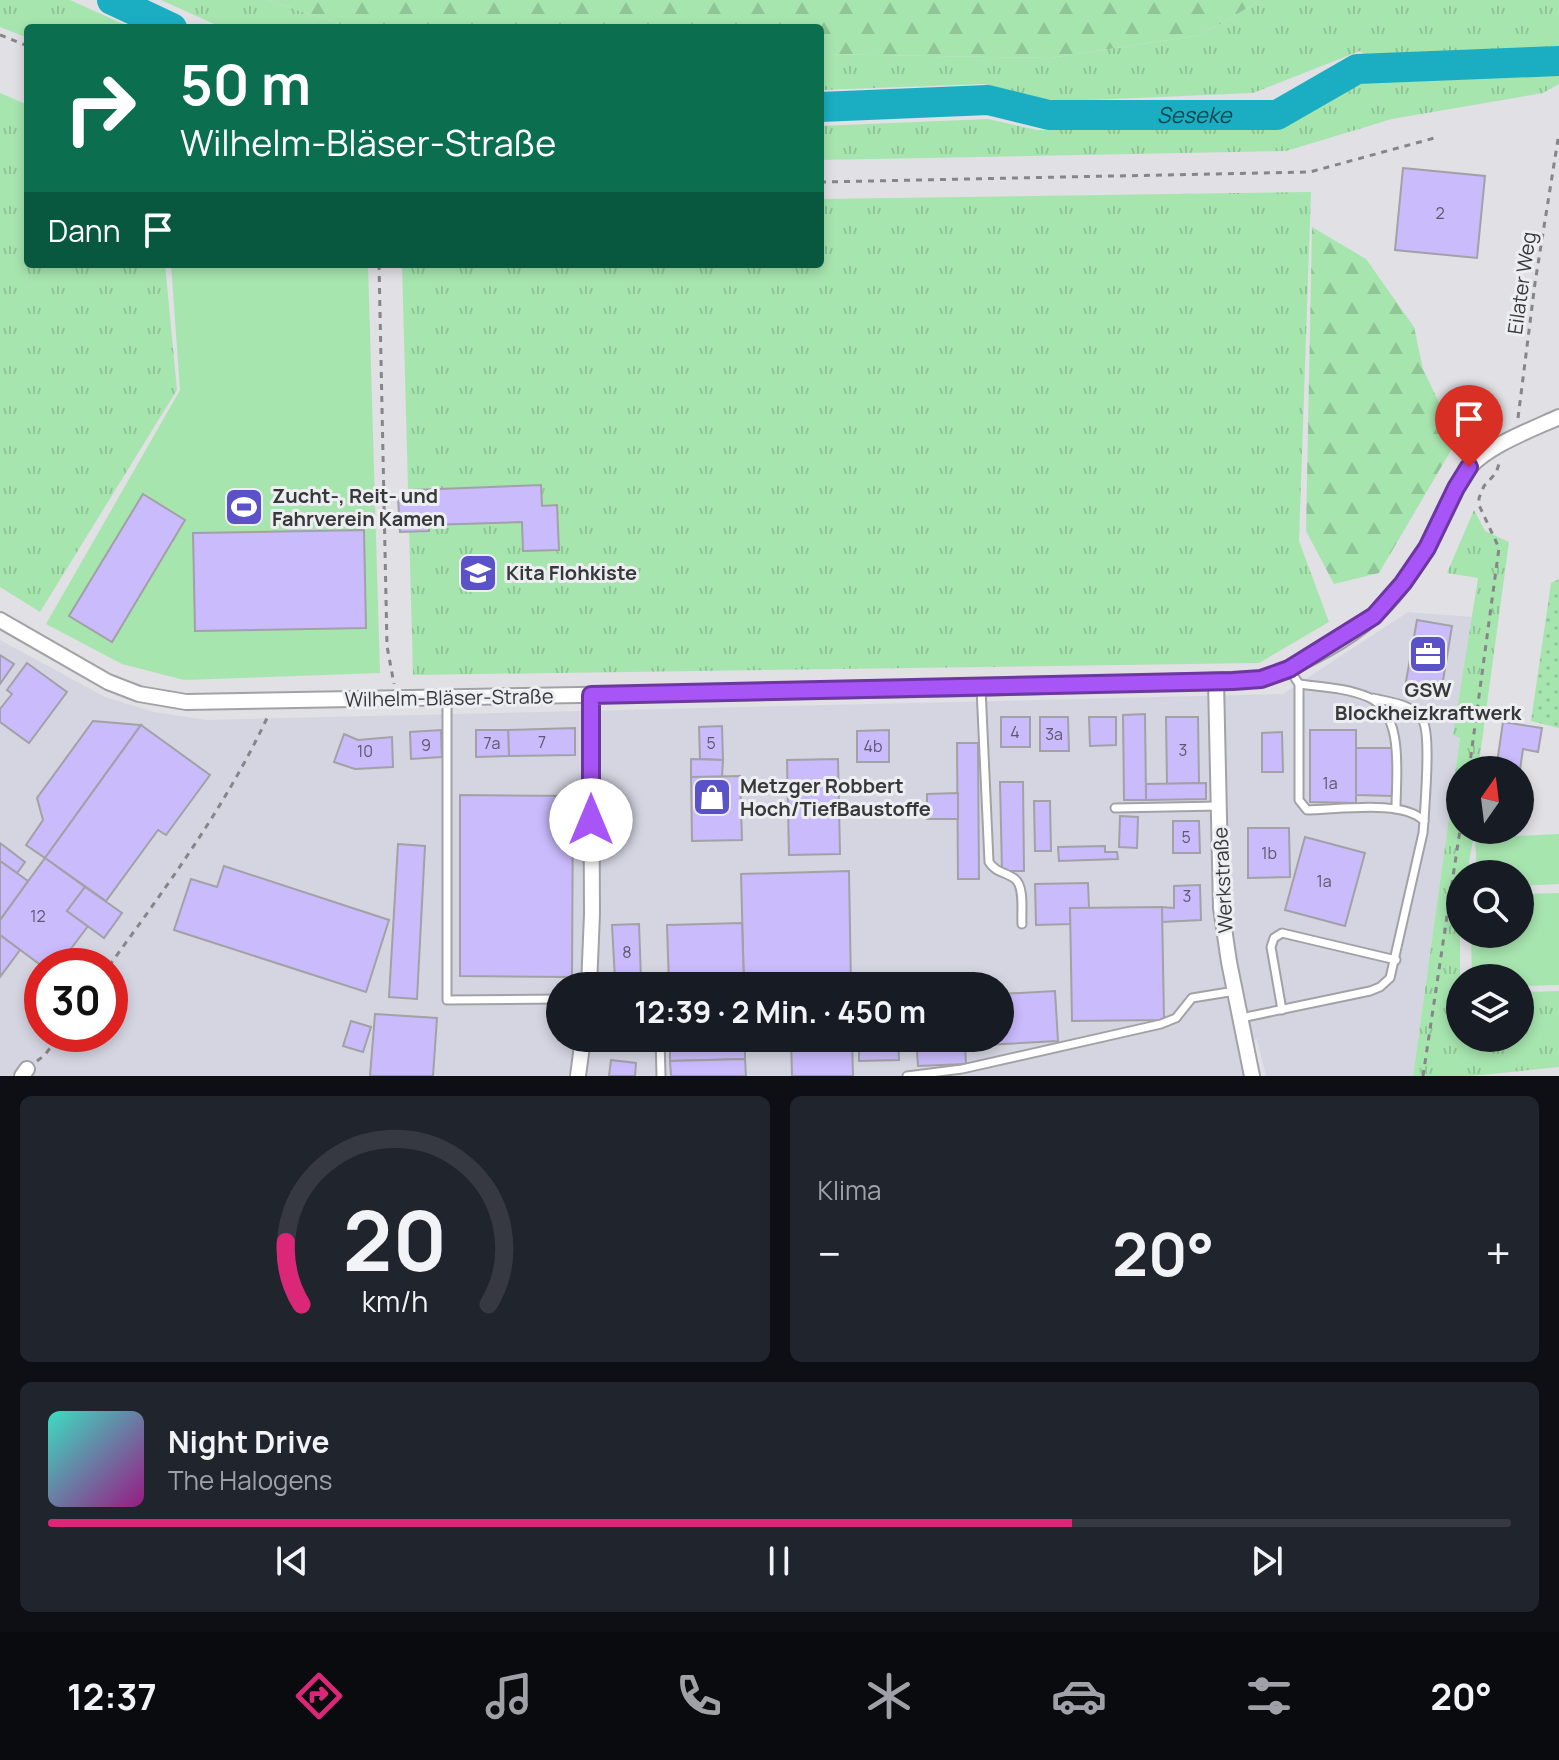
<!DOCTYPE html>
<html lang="de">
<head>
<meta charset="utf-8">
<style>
	:root { --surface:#171b24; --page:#20242c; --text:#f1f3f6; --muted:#9ea1a6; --line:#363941; --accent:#db2777 }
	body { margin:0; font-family:Manrope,sans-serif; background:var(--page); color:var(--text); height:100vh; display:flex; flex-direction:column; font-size:30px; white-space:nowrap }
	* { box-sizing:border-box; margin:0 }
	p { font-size:26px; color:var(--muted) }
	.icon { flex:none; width:44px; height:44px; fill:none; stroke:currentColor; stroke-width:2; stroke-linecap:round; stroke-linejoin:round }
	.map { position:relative; height:1076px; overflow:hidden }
	.drawer { display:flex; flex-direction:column; gap:20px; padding:20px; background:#0d0f14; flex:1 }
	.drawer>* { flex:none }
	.hud { position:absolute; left:24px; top:24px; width:800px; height:244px; border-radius:8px; box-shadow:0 4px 12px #0003; background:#0b6e4f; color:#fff; overflow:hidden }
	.needle { width:52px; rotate:14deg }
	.buttons { position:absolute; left:1446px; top:756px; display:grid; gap:16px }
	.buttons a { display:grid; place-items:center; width:88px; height:88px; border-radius:50%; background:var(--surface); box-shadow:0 4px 12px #0003; font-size:40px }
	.speed { position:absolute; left:24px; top:948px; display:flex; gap:16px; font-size:40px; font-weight:700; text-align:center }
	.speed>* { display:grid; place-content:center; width:104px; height:104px; border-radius:50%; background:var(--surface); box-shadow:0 4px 12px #0003; line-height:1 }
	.speed .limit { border:12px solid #d22; background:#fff; color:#111 }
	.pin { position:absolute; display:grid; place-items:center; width:68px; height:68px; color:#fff; margin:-82px -34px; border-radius:50% 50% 50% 0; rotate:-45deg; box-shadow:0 0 8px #0007 }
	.pin .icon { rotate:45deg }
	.me { position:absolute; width:88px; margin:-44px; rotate:0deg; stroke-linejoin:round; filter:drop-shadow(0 0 6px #0008) }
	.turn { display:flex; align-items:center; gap:28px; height:168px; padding:0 24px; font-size:36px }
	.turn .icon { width:104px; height:104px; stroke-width:2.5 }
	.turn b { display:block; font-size:56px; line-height:68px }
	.then { display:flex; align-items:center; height:76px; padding:0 24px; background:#0003; gap:16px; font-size:30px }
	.big { font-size:60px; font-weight:700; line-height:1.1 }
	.drawer .card { flex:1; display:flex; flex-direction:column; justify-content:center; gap:12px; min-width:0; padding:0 28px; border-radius:12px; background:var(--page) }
	.drawer .dial { align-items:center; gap:0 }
	.dial svg { height:208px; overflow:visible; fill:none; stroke:var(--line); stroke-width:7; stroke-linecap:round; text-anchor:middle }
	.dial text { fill:var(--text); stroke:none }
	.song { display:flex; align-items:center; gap:24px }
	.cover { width:96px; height:96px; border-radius:12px; background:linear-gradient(135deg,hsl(170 70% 55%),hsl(310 70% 35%)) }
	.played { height:8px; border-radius:4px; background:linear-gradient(90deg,var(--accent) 70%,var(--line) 70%) }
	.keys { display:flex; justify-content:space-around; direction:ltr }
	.heat { display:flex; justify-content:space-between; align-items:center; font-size:44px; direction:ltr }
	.drawer .tiles { flex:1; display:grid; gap:20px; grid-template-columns:1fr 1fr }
	.card:last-child { grid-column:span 2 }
	.trip { position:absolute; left:546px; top:972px; width:468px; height:80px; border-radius:40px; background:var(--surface); box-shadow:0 4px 12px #0003; font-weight:700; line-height:80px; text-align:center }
	.dock { display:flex; height:128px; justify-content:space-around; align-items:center; background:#090b0e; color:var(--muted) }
	.dock .icon { width:56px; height:56px }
	.dock .selected { color:var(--accent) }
	.dock b { font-size:36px; color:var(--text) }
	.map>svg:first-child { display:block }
	.built { fill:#d4d5e1; fill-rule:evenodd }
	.grass { fill:url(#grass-tufts) }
	.forest { fill:url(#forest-firs) }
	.park { fill:url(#park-dots) }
	.pitch { fill:#a7e5af }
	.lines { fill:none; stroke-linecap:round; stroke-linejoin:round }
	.river { stroke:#1baec3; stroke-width:30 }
	.building { fill:#cabbfc; stroke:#a2a1a5; stroke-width:2 }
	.lane-casing { stroke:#a2a2a6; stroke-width:11 }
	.street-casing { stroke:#a2a2a6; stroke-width:18 }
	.path { stroke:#868689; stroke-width:3; stroke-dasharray:6 6; stroke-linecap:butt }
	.lane { stroke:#fff; stroke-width:7 }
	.street { stroke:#fff; stroke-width:14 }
	.route-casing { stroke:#6d37a1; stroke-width:20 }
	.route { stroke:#a855f7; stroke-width:14 }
	.labels { text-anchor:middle; stroke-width:6; stroke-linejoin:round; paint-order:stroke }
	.number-label { font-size:16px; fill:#5c596a }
	.street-label { font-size:20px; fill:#383839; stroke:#edeef2 }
	.poi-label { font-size:20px; font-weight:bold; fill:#383839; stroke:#edeef2; text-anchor:start }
	.water-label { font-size:22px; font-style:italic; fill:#0b464f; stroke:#edeef2 }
</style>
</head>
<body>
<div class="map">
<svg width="1559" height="1076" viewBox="0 0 1559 1076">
	<defs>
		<pattern id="grass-tufts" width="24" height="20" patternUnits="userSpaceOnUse" patternTransform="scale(2)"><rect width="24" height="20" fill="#a7e5af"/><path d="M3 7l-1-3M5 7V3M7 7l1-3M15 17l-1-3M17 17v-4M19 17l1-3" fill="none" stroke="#90c597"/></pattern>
		<pattern id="forest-firs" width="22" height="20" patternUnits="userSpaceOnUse" patternTransform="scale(2)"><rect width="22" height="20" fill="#a7e5af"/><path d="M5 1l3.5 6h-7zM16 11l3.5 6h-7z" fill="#90c597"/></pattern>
		<pattern id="park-dots" width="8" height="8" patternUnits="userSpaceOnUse" patternTransform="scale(2)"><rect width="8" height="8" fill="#a7e5af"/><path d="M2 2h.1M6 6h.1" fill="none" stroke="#90c597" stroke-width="1.8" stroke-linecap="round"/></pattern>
	</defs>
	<rect width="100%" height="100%" fill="#e0e0e5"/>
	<path class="built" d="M1408 612 1472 617 1454 735 1460 737 1413 1076H1266L1257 1040 1260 1039 1244 1042 1251 1076H0V640L105 697 154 712 207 720 1283 694ZM42 966H110V1034H42ZM560 986H1000V1038H560Z"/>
	<g class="grass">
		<polygon points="0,0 70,0 132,28 28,28 28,38 0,27"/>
		<polygon points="161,0 267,0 352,28 223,28"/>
		<polygon points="1261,0 1559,0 1559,84 1543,93 1392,119 1286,151 820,160 820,126 988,119 1037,130 1283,127 1367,80 1395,77 1360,51 1253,93 1044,102 984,84 820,90 820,54 1050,58 1201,35"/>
		<polygon points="0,93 28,105 28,264 165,264 177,390 40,612 0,587"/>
		<polygon points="1311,192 1299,541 1329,622 1259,663 413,675 402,264 820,264 820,199"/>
		<polygon points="1474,510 1485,531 1509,542 1478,770 1460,770 1460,830 1471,830 1474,834 1467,874 1460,874 1460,1038 1520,1038 1520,992 1559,991 1559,1067 1471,1076 1413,1076 1460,738 1453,735 1478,578 1447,573"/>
	</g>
	<g class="forest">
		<polygon points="267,0 1261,0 1201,35 1050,58 820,54 820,28 352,28"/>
		<polygon points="1312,227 1366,259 1414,327 1423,369 1457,440 1379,573 1334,584 1306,531"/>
	</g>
	<polygon class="park" points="1559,579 1559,728 1531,721 1551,583"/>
	<g class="pitch">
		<polygon points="171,264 368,264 380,673 184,680 122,664 46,624 180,390"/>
		<polygon points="1559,834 1559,884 1520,886 1520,874 1477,874 1475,838"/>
		<polygon points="1559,893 1559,985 1520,986 1520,978 1472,978 1471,934 1520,934 1520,894"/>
	</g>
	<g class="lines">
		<g class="river">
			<polyline points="112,0 172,28"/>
			<path id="s1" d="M820 107 988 100 1049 115H1277L1357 69 1559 61"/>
		</g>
	</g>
	<g class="building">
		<polygon points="1403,168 1485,176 1477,258 1395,250"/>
		<polygon points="541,485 542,506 557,505 559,550 523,551 522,522 429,525 429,531 400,532 398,497 413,497 413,490"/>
		<polygon points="143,494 185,520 112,642 69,616"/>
		<polygon points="364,530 366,628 195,631 193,533"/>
		<polygon points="1417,620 1452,626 1441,693 1405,687"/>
		<polygon points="0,655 14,664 0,684"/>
		<polygon points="27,663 67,692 29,743 0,722 0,709 12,694 7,690"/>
		<polygon points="1145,714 1146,800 1124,800 1123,715"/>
		<rect x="1001" y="717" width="29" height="30"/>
		<polygon points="1040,717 1068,717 1069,751 1040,751"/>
		<polygon points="1089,717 1116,717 1116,745 1090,746"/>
		<polygon points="1166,717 1198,717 1199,783 1167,784"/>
		<polygon points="93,721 141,725 45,858 26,845 43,820 37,798"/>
		<polygon points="1503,722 1542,728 1538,752 1523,749 1520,770 1496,770"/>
		<polygon points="141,725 210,775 166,835 158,830 106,901 45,858"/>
		<polygon points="722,726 723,760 700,759 699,727"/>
		<polygon points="575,728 575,755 509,756 508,730"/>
		<polygon points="441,730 442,757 411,759 410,732"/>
		<polygon points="476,730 508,730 509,756 476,757"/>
		<polygon points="889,730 889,762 857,762 857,731"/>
		<polygon points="1310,730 1356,730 1356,803 1310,802"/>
		<polygon points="1282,732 1283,772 1262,772 1262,733"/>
		<polygon points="344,734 358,740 392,737 393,767 355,769 334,762"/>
		<polygon points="957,743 978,743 979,879 958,879"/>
		<polygon points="1356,748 1393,748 1393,796 1356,795"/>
		<polygon points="691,759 723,760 722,777 691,777"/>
		<polygon points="838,759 840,854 789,855 787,760"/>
		<polygon points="740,776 742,840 692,841 691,777"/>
		<polygon points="1000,782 1023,782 1024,871 1002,871"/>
		<polygon points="1206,783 1206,799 1146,800 1146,784"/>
		<polygon points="958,793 958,819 927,819 927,794"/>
		<polygon points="460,795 573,796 572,977 460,976"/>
		<polygon points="1034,801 1050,801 1051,851 1035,851"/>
		<polygon points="1120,816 1138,817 1137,848 1119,847"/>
		<polygon points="1173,821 1199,821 1200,853 1173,853"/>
		<polygon points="1248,828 1289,828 1290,877 1248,878"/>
		<polygon points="1305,837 1365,853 1345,926 1285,910"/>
		<polygon points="0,843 25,862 17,873 0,861"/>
		<polygon points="398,844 425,846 417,999 389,997"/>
		<polygon points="1105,846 1105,852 1117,852 1118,859 1059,861 1058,847"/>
		<polygon points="45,858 85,887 67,911 88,926 58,966 42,966 0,935 0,920"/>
		<polygon points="0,861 28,881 0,920"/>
		<polygon points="224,866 389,920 366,992 174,930 191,879 217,887"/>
		<polygon points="849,871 851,986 744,986 741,874"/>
		<polygon points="1088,883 1089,908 1070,908 1071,924 1036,925 1035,884"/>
		<polygon points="1200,885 1201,920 1162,922 1162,907 1174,908 1174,886"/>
		<polygon points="85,887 122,913 104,938 67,911"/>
		<polygon points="1162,907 1164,1020 1072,1021 1070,908"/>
		<polygon points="742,923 744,986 669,986 667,925"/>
		<polygon points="639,924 641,979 615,980 612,925"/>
		<polygon points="0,935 20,950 0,977"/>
		<polygon points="1055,991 1058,1041 965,1046 966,1064 918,1066 916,1038 1000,1038 1000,994"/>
		<polygon points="375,1014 437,1018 433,1076 370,1076"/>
		<polygon points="351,1021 371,1027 363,1052 343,1046"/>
		<polygon points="670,1038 745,1038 745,1059 670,1061"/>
		<polygon points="791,1038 852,1038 853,1076 792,1076"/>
		<polygon points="859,1038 898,1038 899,1060 859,1061"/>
		<polygon points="745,1059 746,1076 671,1076 670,1061"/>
		<polygon points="611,1060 636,1063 635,1076 609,1076"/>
	</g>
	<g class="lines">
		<g class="lane-casing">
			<g id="lane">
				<path d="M1299 684C1322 687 1347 688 1368 697 1405 713 1396 776 1396 808"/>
				<path d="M981 688 989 862C996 873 1006 872 1015 879 1025 887 1021 913 1022 924"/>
				<polyline points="447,698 447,1000 560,999"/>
				<path d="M1373 698C1389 702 1415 704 1423 721 1431 736 1425 801 1424 821"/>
				<polyline points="1115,808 1220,806"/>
				<polyline points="1282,1010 1271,947 1274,938 1282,933 1396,960"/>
				<path d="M1241 1018 1370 991 1380 987 1390 978 1423 833 1424 821C1403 799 1337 810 1307 810L1299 800V684L1289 669"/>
				<polyline points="660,1038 661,1076"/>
				<polyline points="907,1076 962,1069 1161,1024 1176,1018 1192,998 1235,991"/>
			</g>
		</g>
		<g class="street-casing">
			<g id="street">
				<path d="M0 620 108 682 139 694 186 702 981 688 1261 679C1299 665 1342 644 1373 617 1394 599 1412 573 1426 550 1442 524 1449 492 1469 468 1487 446 1533 429 1559 417"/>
				<polyline points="1216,681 1221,908 1229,962 1252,1076"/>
				<polyline points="589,986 592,914 591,695"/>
				<polyline points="22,1076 27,1069"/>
				<polyline points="578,1076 583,1038"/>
			</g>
		</g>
		<g class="path">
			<polyline points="0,35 28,46"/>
			<polyline points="820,182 1310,172 1438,137"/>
			<polyline points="379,264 387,646 394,684"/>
			<polyline points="1518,418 1535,283 1559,133"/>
			<polyline points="1469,770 1499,548 1479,505 1479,498 1484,486 1496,473 1500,461"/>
			<path d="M109 966C167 886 226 806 268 716"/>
			<polyline points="37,1061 45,1055 60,1034"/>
			<polyline points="1423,1076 1460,830"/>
		</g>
		<use href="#lane" class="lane"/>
		<use href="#street" class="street"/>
	</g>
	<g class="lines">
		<g class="route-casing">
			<polyline id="route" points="591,820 591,695 1233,681 1261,679 1289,669 1374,616 1403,583 1427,548 1456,488 1469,467"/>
		</g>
		<use href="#route" class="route"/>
	</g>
	<defs>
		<g id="stadium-square" transform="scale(2)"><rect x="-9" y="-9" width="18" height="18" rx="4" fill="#5b51c9" stroke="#edeef2"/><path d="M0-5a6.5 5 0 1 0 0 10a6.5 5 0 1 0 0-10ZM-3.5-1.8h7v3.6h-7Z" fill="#fff"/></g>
		<g id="school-square" transform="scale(2)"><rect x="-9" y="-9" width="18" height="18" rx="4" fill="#5b51c9" stroke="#edeef2"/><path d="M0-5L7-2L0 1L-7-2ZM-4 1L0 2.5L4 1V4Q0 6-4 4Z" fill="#fff"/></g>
		<g id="office-square" transform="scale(2)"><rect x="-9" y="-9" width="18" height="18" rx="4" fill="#5b51c9" stroke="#edeef2"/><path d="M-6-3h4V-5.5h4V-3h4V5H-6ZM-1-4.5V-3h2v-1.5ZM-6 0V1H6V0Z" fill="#fff"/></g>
		<g id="shop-square" transform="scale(2)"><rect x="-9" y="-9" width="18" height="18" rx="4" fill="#5b51c9" stroke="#edeef2"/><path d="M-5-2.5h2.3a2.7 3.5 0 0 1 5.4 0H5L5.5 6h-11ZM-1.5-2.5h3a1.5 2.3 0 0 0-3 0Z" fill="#fff"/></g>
	</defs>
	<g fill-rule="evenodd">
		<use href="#stadium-square" x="244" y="507"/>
		<use href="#school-square" x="478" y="573"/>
		<use href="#office-square" x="1428" y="654"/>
		<use href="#shop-square" x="712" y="797"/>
	</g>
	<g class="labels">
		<g class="number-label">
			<text x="1440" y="219">2</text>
			<text x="1015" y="738">4</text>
			<text x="1054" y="740">3a</text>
			<text x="542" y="748">7</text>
			<text x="492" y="749">7a</text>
			<text x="711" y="749">5</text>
			<text x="426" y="751">9</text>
			<text x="873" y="752">4b</text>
			<text x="1183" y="756">3</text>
			<text x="365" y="757">10</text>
			<text x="1330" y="789">1a</text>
			<text x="1186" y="843">5</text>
			<text x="1269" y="859">1b</text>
			<text x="1324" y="887">1a</text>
			<text x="1187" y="902">3</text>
			<text x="38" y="922">12</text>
			<text x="627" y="958">8</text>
		</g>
		<g class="street-label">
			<text transform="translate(1522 283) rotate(-82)" y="7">Eilater Weg</text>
			<text transform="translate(449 698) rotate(-1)" y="7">Wilhelm-Bläser-Straße</text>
			<text transform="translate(1223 880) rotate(-93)" y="7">Werkstraße</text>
		</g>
		<g class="poi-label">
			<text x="272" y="503">Zucht-, Reit- und<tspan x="272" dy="23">Fahrverein Kamen</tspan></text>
			<text x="506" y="580">Kita Flohkiste</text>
			<text x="1428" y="697" text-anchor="middle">GSW<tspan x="1428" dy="23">Blockheizkraftwerk</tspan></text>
			<text x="740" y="793">Metzger Robbert<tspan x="740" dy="23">Hoch/TiefBaustoffe</tspan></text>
		</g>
		<g class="water-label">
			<text dy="8" stroke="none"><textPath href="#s1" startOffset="376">Seseke</textPath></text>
		</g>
	</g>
</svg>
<div class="buttons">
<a><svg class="needle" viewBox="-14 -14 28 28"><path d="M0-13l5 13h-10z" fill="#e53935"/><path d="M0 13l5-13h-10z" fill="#9ea1a6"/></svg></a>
<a><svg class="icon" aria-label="search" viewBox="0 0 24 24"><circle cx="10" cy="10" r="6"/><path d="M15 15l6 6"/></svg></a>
<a><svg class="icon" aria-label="layers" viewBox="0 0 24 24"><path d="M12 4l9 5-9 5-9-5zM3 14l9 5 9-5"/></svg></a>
</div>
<div class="speed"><div class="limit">30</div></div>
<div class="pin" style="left:1469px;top:467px;background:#d93025"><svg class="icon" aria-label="arrive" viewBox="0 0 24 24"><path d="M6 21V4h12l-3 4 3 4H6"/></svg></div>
<svg class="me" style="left:591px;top:820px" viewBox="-20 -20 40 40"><circle r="19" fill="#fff"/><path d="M0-13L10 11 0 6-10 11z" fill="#a855f7"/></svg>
<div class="trip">12:39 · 2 Min. · 450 m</div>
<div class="hud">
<div class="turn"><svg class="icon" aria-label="right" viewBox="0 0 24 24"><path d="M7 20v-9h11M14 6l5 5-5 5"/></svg><div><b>50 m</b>Wilhelm-Bläser-Straße</div></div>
<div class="then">Dann<svg class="icon" aria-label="arrive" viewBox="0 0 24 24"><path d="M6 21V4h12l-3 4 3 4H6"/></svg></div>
</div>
</div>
<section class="drawer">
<div class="tiles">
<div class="card dial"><svg viewBox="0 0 100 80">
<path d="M14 69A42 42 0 1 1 86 69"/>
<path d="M14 69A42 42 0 0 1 8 45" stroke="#db2777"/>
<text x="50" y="56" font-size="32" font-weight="700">20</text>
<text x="50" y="72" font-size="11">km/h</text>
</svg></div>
<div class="card"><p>Klima</p>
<div class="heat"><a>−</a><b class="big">20°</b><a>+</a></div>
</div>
<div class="card">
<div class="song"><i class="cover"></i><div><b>Night Drive</b><p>The Halogens</p></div></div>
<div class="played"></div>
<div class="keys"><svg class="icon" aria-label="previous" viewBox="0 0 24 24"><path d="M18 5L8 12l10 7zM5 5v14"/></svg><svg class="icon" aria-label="pause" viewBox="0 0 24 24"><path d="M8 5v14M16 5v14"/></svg><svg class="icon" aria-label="next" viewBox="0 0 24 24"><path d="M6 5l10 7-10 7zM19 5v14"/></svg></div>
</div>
</div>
</section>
<nav class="dock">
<b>12:37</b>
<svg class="icon selected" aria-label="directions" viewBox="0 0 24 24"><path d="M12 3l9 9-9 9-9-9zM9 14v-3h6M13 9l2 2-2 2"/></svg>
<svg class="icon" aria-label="music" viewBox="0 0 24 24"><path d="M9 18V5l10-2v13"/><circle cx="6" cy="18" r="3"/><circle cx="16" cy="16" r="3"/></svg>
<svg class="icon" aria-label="phone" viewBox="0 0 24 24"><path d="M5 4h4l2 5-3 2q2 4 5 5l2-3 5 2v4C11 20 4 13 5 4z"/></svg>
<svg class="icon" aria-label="climate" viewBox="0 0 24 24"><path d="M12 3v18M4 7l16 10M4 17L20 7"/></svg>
<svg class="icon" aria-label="car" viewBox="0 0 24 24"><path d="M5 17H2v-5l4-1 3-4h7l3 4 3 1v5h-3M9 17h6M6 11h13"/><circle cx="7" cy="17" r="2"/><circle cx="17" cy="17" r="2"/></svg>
<svg class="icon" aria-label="filters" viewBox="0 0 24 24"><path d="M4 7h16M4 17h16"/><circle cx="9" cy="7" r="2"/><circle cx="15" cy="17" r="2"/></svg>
<b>20°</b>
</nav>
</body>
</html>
